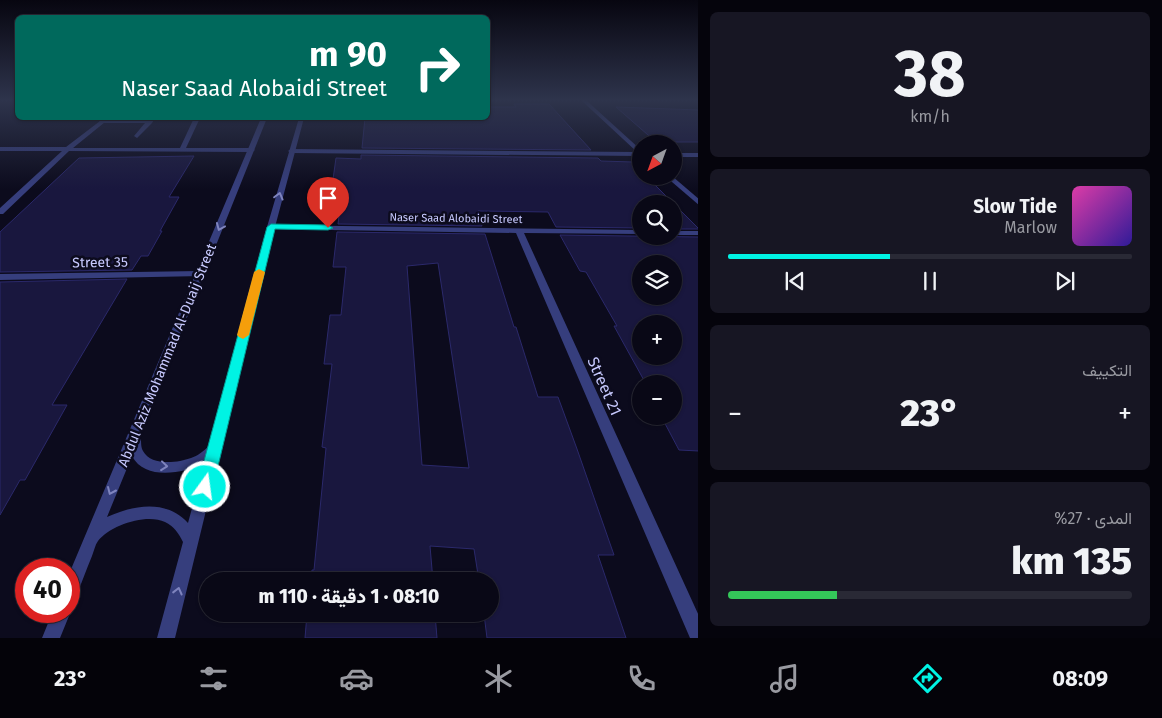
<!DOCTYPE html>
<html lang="ar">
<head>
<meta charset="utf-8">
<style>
	:root { --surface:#090816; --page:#171623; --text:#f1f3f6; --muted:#999aa1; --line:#292935; --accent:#00f3e4 }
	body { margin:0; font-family:"Fira Sans",Vazirmatn,sans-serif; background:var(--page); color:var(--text); direction:rtl; height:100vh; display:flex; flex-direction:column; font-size:19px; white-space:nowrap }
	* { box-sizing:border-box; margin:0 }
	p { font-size:16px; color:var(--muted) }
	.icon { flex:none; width:28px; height:28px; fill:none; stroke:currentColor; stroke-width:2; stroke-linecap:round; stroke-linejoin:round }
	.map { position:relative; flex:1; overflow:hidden; direction:ltr }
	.panel { display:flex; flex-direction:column; gap:12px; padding:12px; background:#05040c; width:464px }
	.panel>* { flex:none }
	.guide { position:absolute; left:15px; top:15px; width:475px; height:105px; border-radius:8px; box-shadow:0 1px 4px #0004,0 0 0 1px var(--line); direction:rtl; background:#00695c; color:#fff; overflow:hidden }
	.needle { width:32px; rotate:221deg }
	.controls { position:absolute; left:632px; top:135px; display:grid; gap:10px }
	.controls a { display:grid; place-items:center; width:50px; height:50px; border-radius:50%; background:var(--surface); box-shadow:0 1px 4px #0004,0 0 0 1px var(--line); font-size:25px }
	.speed { position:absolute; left:15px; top:558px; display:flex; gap:10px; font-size:25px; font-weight:700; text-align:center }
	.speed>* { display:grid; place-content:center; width:65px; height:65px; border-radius:50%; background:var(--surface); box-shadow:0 1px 4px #0004,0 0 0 1px var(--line); line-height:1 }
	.speed .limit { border:8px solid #d22; background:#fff; color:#111 }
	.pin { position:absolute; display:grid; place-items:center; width:42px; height:42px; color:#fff; margin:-51px -21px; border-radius:50% 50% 50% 0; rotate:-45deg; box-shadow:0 0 5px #0007 }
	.pin .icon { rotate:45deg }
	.me { position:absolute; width:55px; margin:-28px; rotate:14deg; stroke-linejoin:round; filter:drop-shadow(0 0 4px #0008) }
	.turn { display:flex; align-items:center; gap:18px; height:105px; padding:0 20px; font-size:22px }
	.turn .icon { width:65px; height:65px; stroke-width:2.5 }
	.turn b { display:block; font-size:35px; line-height:42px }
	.big { font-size:38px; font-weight:800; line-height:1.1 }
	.panel .card { flex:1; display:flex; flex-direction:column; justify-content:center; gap:8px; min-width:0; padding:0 18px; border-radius:8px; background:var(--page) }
	.panel .dial { align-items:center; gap:0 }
	.dial b { font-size:65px; line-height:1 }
	.song { display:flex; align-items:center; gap:15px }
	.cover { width:60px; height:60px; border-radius:8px; background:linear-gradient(135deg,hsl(320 70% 55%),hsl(250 70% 35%)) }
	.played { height:5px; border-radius:2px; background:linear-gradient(90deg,var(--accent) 40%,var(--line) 40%) }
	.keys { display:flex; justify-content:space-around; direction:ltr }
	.heat { display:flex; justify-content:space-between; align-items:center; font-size:28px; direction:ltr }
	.charge { height:8px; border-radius:4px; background:linear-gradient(90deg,#34c759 27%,var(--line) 0) }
	.trip { position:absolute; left:199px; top:572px; width:300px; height:50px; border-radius:25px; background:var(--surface); box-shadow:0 1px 4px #0004,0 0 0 1px var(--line); font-weight:800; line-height:50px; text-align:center; direction:rtl }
	.dock { display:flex; height:80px; justify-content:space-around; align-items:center; background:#040309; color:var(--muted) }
	.dock .icon { width:35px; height:35px }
	.dock .active { color:var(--accent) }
	.dock b { font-size:22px; color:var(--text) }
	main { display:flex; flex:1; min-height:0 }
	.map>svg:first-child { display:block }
	.building { fill:#19173e; stroke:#2b296b; fill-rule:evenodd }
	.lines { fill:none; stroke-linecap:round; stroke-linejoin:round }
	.service { fill:#363e7d; fill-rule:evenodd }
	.minor { fill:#363e7d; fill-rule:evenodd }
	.tertiary { fill:#363e7d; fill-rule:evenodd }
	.oneway { stroke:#7f84be }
	.route { fill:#00f3e4; stroke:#009e94 }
	.slow { fill:#f59e0b }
	.labels { text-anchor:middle; stroke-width:5; stroke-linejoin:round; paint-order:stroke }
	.far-street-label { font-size:11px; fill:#c8caff; stroke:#0c0b1d }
	.street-label { font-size:14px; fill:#c8caff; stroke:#0c0b1d }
	.near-street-label { font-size:16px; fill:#c8caff; stroke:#0c0b1d }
</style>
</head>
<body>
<main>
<section class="panel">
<div class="card dial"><b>38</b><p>km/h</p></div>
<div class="card">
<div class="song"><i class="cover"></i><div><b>Slow Tide</b><p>Marlow</p></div></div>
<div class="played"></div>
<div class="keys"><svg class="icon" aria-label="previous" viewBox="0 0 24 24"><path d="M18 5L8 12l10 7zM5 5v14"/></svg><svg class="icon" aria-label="pause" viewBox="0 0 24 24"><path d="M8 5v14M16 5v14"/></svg><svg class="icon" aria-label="next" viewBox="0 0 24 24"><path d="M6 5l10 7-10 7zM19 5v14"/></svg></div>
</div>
<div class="card"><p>التكييف</p>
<div class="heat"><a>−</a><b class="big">23°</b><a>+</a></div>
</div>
<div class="card"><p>المدى · 27%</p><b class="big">135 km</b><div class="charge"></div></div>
</section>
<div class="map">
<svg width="699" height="638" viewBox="0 0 699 638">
	<rect width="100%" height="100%" fill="#0c0b1d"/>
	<g class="building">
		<polygon points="514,104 549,104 591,150 362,148 365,118 488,118 488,107 516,107"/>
		<polygon points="616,107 699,110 699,142 656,142"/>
		<polygon points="361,155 598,158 601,161 633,162 641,171 641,176 646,176 674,204 641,204 641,228 556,227 548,212 478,211 482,226 338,224 340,208 329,208 336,158 361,159"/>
		<polygon points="194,156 169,197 179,197 160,231 162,231 148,256 141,256 132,270 0,272 0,232 79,158"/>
		<polygon points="674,204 699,229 674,229"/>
		<path d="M337 232 485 234 514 327H516L538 397H558L577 449 614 555H598L626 638H487L484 614H490V581H479L474 549 430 546 433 581H311L312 570H314L326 448 322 447 332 364H324L330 315H341L346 267H333ZM438 263 469 468 422 465 407 266Z"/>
		<path d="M560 235 699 237V451L679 450 661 416H674V384H643H646L614 326H617L586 272 580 271ZM641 264H674V296H641ZM641 324H674V356H641Z"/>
		<polygon points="127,279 52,405 67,405 25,480 20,480 0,515 0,282"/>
		<polygon points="307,614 435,614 437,638 305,638"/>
	</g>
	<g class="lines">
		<g class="service">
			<polygon points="150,118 155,118 152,123 137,138 134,136 145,123 102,123 99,121 102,119 147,120"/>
			<polygon points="194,118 200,118 186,148 181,149 180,148"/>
		</g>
		<g class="minor">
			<polygon points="581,100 586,100 641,150 641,156 291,153 288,151 291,149 637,152"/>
			<polygon points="104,118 110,118 73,148 252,148 255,150 252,152 69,151 3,214 0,214 0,208 62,151 0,151 0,147 66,147"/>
			<rect x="674" y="153" width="25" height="4"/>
			<polygon points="665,176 672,176 699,199 699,205"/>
			<polygon points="268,225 641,230 641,234 524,233 699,616 699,638 690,638 516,233 271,229 267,227"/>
			<rect x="674" y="231" width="25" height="4"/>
			<polygon points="200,271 204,274 203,276 0,280 0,274"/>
		</g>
		<g class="tertiary">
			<path d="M261 118H267L140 435C142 440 140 446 143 451 151 466 177 463 191 458 198 456 203 451 208 447L267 227 299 118H304L275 227 175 638H157L183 542C179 534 174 526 165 522 147 513 110 525 98 541 95 545 94 551 92 556 86 570 81 585 75 599L69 601V574ZM132 456C145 481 183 473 204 464L188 523C166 499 134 505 107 517Z"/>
			<polygon points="69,607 71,611 60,638 42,638 53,611 69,611"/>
		</g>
	</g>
	<defs><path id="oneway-chevron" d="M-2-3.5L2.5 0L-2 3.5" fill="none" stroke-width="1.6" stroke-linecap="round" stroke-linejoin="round" transform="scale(1.25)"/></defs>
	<g class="oneway">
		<use href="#oneway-chevron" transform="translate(279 196) rotate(-75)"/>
		<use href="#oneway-chevron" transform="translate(220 227) rotate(113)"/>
		<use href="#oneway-chevron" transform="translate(164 466) rotate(6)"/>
		<use href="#oneway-chevron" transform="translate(111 491) rotate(114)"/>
		<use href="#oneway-chevron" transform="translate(178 591) rotate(-76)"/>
	</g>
	<linearGradient id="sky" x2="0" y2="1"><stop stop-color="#070610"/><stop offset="0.53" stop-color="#2e344c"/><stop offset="1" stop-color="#2e344c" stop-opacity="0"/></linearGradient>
	<rect width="699" height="189" fill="url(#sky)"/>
	<polygon class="route" points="271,224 328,225 333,228 328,230 275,229 213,487 210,492 205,494 199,492 197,487 267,227"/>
	<polygon class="slow" points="259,269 265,272 249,335 243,339 239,337 237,335 254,272"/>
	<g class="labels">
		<g class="far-street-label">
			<text transform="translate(456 218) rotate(1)" y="4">Naser Saad Alobaidi Street</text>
		</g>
		<g class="street-label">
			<text transform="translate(100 262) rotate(-1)" y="5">Street 35</text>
			<text transform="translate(167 355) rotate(-68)" y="5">Abdul Aziz Mohammad Al-Duaij Street</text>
		</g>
		<g class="near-street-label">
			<text transform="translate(605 386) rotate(66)" y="6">Street 21</text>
		</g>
	</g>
</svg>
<div class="controls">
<a><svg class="needle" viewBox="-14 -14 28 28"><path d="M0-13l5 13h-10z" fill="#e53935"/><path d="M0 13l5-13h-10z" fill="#999aa1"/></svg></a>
<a><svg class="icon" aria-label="search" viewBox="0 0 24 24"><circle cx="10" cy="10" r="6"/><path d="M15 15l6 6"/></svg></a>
<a><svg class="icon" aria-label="layers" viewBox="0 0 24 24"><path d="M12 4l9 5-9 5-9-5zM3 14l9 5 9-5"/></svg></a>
<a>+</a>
<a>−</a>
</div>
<div class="speed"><div class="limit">40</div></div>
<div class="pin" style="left:328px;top:228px;background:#d93025"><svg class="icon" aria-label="arrive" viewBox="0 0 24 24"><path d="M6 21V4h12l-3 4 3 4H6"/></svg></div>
<svg class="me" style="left:205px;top:487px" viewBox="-20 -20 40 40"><circle r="17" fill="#00f3e4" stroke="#fff" stroke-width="3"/><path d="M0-11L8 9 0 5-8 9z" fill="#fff"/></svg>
<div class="trip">08:10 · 1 دقيقة · 110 m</div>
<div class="guide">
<div class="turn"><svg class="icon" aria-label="right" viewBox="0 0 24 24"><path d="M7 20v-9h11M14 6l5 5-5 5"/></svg><div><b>90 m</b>Naser Saad Alobaidi Street</div></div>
</div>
</div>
</main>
<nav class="dock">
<b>08:09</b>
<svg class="icon active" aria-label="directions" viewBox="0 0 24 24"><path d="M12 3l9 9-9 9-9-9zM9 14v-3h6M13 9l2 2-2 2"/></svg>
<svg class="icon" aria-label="music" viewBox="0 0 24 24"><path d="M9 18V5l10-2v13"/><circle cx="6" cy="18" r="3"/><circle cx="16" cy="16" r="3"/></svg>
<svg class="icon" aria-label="phone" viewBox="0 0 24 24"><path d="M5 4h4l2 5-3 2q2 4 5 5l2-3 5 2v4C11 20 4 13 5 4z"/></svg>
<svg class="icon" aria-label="climate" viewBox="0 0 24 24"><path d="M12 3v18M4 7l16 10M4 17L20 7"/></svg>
<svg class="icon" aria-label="car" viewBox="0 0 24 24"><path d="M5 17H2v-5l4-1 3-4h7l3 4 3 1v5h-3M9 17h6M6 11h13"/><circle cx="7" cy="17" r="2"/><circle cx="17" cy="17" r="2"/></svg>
<svg class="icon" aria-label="filters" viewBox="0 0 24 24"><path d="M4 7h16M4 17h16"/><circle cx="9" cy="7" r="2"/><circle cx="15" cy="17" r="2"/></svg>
<b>23°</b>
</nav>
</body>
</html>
